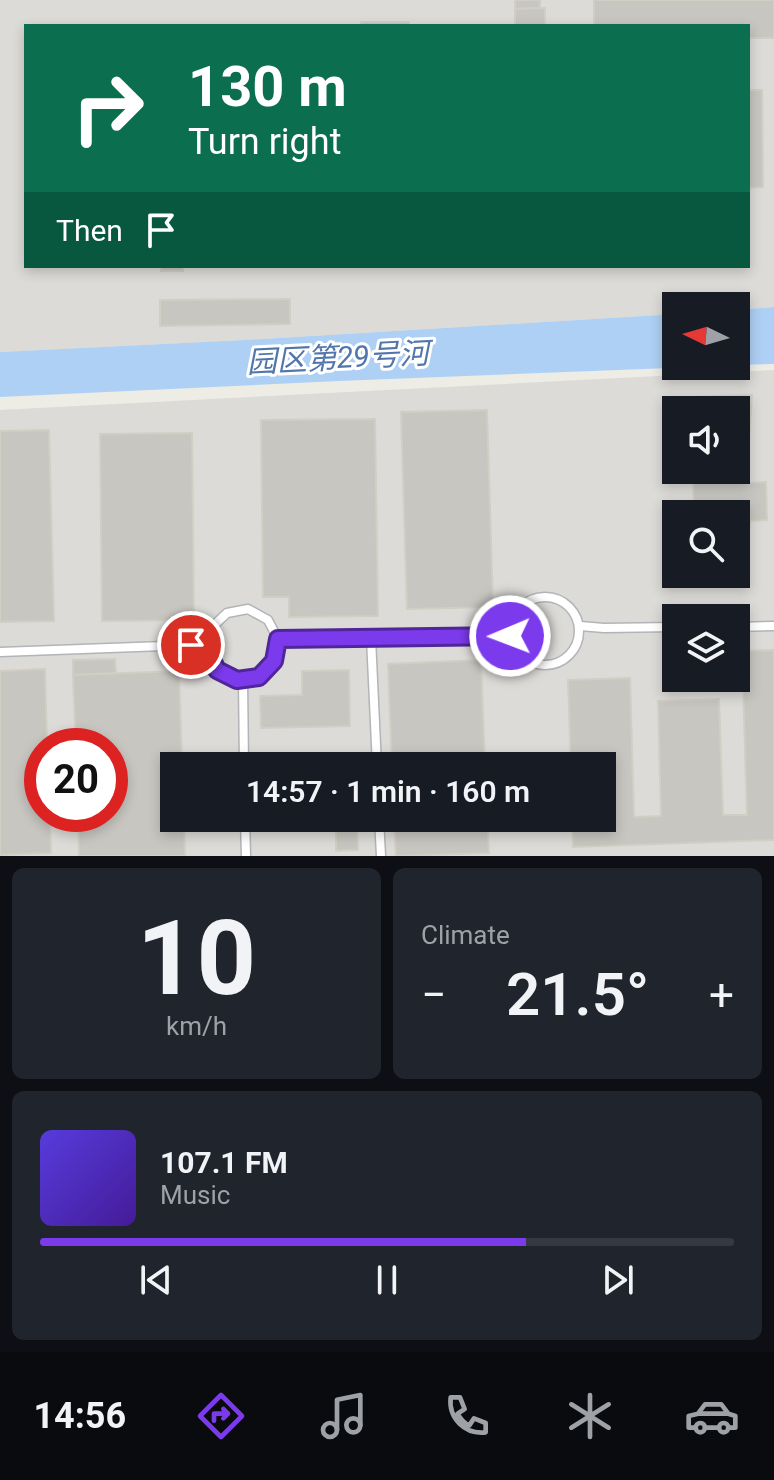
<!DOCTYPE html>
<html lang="en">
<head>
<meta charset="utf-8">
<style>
	:root { --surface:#171b24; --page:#20242c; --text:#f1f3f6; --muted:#9ea1a6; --line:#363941; --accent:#7c3aed }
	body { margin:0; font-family:Roboto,"Noto Sans SC",sans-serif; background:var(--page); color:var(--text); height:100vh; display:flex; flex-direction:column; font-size:30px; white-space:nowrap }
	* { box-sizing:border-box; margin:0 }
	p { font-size:26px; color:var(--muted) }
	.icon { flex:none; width:44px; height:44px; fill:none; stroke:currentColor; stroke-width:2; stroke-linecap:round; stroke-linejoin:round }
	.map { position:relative; height:856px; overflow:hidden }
	.drawer { display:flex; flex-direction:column; gap:12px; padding:12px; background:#0d0f14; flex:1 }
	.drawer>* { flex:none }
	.guide { position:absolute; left:24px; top:24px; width:726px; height:244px; border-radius:0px; box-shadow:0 4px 12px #0003; background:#0b6e4f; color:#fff; overflow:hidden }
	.needle { width:52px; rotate:275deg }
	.buttons { position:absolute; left:662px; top:292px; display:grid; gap:16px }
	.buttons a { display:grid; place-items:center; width:88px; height:88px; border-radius:0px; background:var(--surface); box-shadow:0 4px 12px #0003; font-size:40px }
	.speed { position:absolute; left:24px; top:728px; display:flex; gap:16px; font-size:40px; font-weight:700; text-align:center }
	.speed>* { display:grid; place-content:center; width:104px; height:104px; border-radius:50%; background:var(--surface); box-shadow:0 4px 12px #0003; line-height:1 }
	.speed .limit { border:12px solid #d22; background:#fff; color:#111 }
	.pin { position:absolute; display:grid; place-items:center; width:68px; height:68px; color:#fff; margin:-34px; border:4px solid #fff; border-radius:50%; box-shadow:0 2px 8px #0007 }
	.me { position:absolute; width:88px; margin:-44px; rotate:269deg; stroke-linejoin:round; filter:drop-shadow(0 0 6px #0008) }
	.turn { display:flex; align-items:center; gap:28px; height:168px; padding:0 32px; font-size:36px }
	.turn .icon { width:104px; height:104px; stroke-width:2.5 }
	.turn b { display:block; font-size:56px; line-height:68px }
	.then { display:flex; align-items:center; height:76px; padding:0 32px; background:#0003; gap:16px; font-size:30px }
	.big { font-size:60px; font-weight:600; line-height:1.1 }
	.drawer .card { flex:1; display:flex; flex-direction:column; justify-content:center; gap:12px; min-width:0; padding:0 28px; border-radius:12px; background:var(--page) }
	.drawer .dial { align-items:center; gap:0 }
	.dial b { font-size:104px; line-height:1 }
	.song { display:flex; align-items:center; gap:24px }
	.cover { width:96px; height:96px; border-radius:12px; background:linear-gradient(135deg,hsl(250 70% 55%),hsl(260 70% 35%)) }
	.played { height:8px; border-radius:4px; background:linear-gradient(90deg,var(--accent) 70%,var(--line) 70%) }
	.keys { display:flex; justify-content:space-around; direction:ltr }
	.heat { display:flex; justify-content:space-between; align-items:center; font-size:44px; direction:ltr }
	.drawer .tiles { flex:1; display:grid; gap:12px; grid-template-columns:1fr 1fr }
	.card:last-child { grid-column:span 2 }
	.trip { position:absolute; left:160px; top:752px; width:456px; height:80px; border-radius:0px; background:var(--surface); box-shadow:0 4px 12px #0003; font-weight:600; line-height:80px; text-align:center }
	.tabs { display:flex; height:128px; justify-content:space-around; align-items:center; background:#090b0e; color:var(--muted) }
	.tabs .icon { width:56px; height:56px }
	.tabs .on { color:var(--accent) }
	.tabs b { font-size:36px; color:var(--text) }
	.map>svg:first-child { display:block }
	.industrial { fill:#dcdbd7; fill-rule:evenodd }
	.water { fill:#aed0f4 }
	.building { fill:#c8c6c1; stroke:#d1cec4; stroke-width:2 }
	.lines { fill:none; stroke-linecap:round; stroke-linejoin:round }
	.service-casing { stroke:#b2b4b8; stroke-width:11 }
	.service { stroke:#fff; stroke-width:8 }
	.route-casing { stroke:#51269a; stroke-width:20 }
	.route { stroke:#7c3aed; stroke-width:14 }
	.labels { text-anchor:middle; stroke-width:6; stroke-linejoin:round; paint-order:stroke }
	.water-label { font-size:30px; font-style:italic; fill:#5176ac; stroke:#fff }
</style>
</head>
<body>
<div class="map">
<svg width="774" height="856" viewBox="0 0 774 856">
	<rect width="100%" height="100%" fill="#edece5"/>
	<g class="industrial">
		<path d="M0 0H774V307L736 310V306H676V314L245 340 0 352ZM26 26H748V266H26Z"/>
		<path d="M774 370V856H0V410ZM676 410H736V470H676ZM676 514H736V574H676ZM676 618H736V678H676ZM42 746H110V814H42ZM174 766H602V818H174Z"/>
	</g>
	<g class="water">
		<polygon points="774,307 774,364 736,365 736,310"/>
		<polygon points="676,314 676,366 721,366 338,381 0,397 0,352 245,340"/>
	</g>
	<g class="building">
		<polygon points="515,0 540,0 540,8 515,9"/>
		<polygon points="594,0 774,0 774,38 748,38 748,26 594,26"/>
		<polygon points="545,8 545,26 515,26 515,9"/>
		<rect x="361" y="22" width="48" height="4"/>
		<polygon points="748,90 762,90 763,187 748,188"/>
		<rect x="161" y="266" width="22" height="5"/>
		<polygon points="290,299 290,324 160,326 160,300"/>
		<polygon points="752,395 746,483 766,482 767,520 750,521 742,586 712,582 713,575 695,574 736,574 736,514 694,514 693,470 736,470 736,410 692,410 692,397"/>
		<polygon points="487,410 493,607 407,609 401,412"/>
		<polygon points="375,419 378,616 289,617 289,597 263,597 261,420"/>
		<polygon points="49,430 54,621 0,622 0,431"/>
		<polygon points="192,433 194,620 102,621 100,434"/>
		<polygon points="774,650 774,840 573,847 572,818 602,818 602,766 571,766 568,680 630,678 634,817 661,816 658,701 719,699 723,815 747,815 742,651"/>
		<polygon points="115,659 116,673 73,675 73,660"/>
		<polygon points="481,660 485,766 392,766 388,664"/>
		<polygon points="45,669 47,746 42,746 42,814 50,814 51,853 0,855 0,671"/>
		<polygon points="349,670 350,726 261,728 260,696 302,695 302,671"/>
		<polygon points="179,671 182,766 174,766 174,818 184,818 185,856 79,856 78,814 110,814 110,746 76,746 73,675"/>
		<polygon points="356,756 356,766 264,766 264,758"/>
		<polygon points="336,818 357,818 358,850 336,851"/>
		<polygon points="394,818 487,818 489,853 396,856"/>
	</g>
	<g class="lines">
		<g class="service-casing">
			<g id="service">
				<circle cx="545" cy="631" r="34"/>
				<polyline points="580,626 604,628 676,627"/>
				<polyline points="736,627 774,626"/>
				<polyline points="371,638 377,766"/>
				<polyline points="278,639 510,636"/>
				<polyline points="0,652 191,645 207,650 217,670 237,680 259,677 274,661 278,639 268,620 248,609 227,613 211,628 207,650"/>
				<polyline points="243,679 244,766"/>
				<polyline points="245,818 246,856"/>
				<polyline points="379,818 381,856"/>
			</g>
		</g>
		<use href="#service" class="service"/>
	</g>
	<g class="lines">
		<g class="route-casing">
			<polyline id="route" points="191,645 207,650 217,670 237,680 259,677 274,661 278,639 510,636"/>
		</g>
		<use href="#route" class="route"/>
	</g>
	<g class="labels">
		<g class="water-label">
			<text transform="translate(338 358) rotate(-3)" y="10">园区第29号河</text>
		</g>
	</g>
</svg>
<div class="buttons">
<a><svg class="needle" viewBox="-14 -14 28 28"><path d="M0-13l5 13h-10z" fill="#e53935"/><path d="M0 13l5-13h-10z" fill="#9ea1a6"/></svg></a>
<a><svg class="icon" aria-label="sound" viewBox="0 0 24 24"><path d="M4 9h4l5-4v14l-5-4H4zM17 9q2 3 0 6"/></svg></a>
<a><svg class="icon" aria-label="search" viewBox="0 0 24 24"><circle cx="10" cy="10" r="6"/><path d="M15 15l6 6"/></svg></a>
<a><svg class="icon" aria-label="layers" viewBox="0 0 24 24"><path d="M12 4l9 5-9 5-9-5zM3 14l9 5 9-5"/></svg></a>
</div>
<div class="speed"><div class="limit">20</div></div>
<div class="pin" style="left:191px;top:645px;background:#d93025"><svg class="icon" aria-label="arrive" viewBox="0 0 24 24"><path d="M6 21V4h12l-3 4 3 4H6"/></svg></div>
<svg class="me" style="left:510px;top:636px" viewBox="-20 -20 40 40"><circle r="17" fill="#7c3aed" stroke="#fff" stroke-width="3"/><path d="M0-11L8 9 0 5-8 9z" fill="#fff"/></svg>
<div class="trip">14:57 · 1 min · 160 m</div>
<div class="guide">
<div class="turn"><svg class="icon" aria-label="right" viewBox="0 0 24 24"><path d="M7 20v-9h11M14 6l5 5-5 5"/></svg><div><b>130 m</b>Turn right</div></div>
<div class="then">Then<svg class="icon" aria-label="arrive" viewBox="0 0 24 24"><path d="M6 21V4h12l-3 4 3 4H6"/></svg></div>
</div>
</div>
<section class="drawer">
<div class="tiles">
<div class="card dial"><b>10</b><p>km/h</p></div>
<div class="card"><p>Climate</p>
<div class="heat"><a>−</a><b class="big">21.5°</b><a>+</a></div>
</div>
<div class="card">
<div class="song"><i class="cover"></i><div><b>107.1 FM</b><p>Music</p></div></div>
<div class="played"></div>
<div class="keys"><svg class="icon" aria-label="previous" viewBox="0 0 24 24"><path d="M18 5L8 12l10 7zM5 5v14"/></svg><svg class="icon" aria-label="pause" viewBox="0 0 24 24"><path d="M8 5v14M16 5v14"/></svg><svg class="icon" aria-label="next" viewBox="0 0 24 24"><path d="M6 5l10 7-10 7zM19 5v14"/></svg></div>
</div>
</div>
</section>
<nav class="tabs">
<b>14:56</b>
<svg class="icon on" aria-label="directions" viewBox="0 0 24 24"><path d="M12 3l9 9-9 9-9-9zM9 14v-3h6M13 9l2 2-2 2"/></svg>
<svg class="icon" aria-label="music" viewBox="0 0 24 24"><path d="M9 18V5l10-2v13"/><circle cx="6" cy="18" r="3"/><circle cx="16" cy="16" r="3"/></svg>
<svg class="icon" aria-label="phone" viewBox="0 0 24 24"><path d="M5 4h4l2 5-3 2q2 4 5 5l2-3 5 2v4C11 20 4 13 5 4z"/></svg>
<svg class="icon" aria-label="climate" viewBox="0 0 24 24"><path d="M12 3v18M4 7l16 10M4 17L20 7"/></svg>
<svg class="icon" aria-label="car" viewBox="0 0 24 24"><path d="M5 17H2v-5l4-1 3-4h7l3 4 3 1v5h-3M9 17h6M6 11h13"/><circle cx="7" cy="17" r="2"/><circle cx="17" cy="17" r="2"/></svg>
</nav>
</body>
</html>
